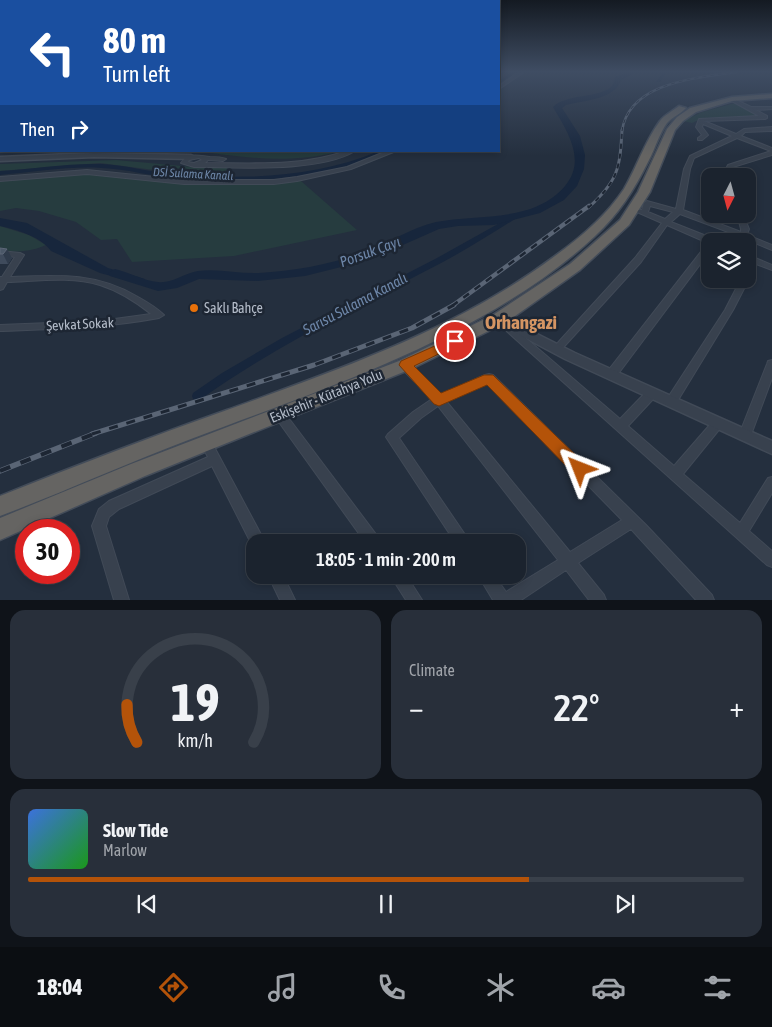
<!DOCTYPE html>
<html lang="en">
<head>
<meta charset="utf-8">
<style>
	:root { --surface:#1b232e; --page:#282f3a; --text:#f1f3f6; --muted:#a0a4aa; --line:#39404a; --accent:#b45309 }
	body { margin:0; font-family:"Asap Condensed",sans-serif; background:var(--page); color:var(--text); height:100vh; display:flex; flex-direction:column; font-size:19px; white-space:nowrap }
	* { box-sizing:border-box; margin:0 }
	p { font-size:16px; color:var(--muted) }
	.icon { flex:none; width:28px; height:28px; fill:none; stroke:currentColor; stroke-width:2; stroke-linecap:round; stroke-linejoin:round }
	.map { position:relative; height:600px; overflow:hidden }
	.drawer { display:flex; flex-direction:column; gap:10px; padding:10px; background:#0f1319; flex:1 }
	.drawer>* { flex:none }
	.top-card { position:absolute; left:0px; top:0px; width:500px; height:152px; box-shadow:0 2px 8px #0003,0 0 0 1px var(--line); background:#1a4fa0; color:#fff; overflow:hidden }
	.needle { width:32px; rotate:186deg }
	.fabs { position:absolute; left:701px; top:168px; display:grid; gap:10px }
	.fabs a { display:grid; place-items:center; width:55px; height:55px; border-radius:10px; background:var(--surface); box-shadow:0 2px 8px #0003,0 0 0 1px var(--line); font-size:25px }
	.speed { position:absolute; left:15px; top:519px; display:flex; gap:10px; font-size:25px; font-weight:700; text-align:center }
	.speed>* { display:grid; place-content:center; width:65px; height:65px; border-radius:50%; background:var(--surface); box-shadow:0 2px 8px #0003,0 0 0 1px var(--line); line-height:1 }
	.speed .limit { border:8px solid #d22; background:#fff; color:#111 }
	.pin { position:absolute; display:grid; place-items:center; width:42px; height:42px; color:#fff; margin:-21px; border:2px solid #fff; border-radius:50%; box-shadow:0 1px 5px #0007 }
	.me { position:absolute; width:55px; margin:-28px; rotate:315deg; stroke-linejoin:round; filter:drop-shadow(0 0 4px #0008) }
	.turn { display:flex; align-items:center; gap:18px; height:105px; padding:0 20px; font-size:22px }
	.turn .icon { width:65px; height:65px; stroke-width:2.5 }
	.turn b { display:block; font-size:35px; line-height:42px }
	.then { display:flex; align-items:center; height:48px; padding:0 20px; background:#0003; gap:10px; font-size:19px }
	.big { font-size:38px; font-weight:600; line-height:1.1 }
	.drawer .card { flex:1; display:flex; flex-direction:column; justify-content:center; gap:8px; min-width:0; padding:0 18px; border-radius:15px; background:var(--page) }
	.drawer .dial { align-items:center; gap:0 }
	.dial svg { height:130px; overflow:visible; fill:none; stroke:var(--line); stroke-width:7; stroke-linecap:round; text-anchor:middle }
	.dial text { fill:var(--text); stroke:none }
	.song { display:flex; align-items:center; gap:15px }
	.cover { width:60px; height:60px; border-radius:8px; background:linear-gradient(135deg,hsl(220 70% 55%),hsl(120 70% 35%)) }
	.played { height:5px; border-radius:2px; background:linear-gradient(90deg,var(--accent) 70%,var(--line) 70%) }
	.keys { display:flex; justify-content:space-around; direction:ltr }
	.heat { display:flex; justify-content:space-between; align-items:center; font-size:28px; direction:ltr }
	.drawer .tiles { flex:1; display:grid; gap:10px; grid-template-columns:1fr 1fr }
	.card:last-child { grid-column:span 2 }
	.trip { position:absolute; left:246px; top:534px; width:280px; height:50px; border-radius:15px; background:var(--surface); box-shadow:0 2px 8px #0003,0 0 0 1px var(--line); font-weight:600; line-height:50px; text-align:center }
	.tab-bar { display:flex; height:80px; justify-content:space-around; align-items:center; background:#0b0e12; color:var(--muted) }
	.tab-bar .icon { width:35px; height:35px }
	.tab-bar .selected { color:var(--accent) }
	.tab-bar b { font-size:22px; color:var(--text) }
	.map>svg:first-child { display:block }
	.green { fill:#263c3f }
	.water { fill:#17263c }
	.lines { fill:none; stroke-linecap:round; stroke-linejoin:round }
	.canal { fill:#17263c; fill-rule:evenodd }
	.river { fill:#17263c; fill-rule:evenodd }
	.minor-casing { stroke:#414a57; stroke-width:2 }
	.tertiary-casing { stroke:#414a57; stroke-width:3 }
	.trunk-casing { stroke:#434c59; stroke-width:3 }
	.minor { fill:#38414e; fill-rule:evenodd }
	.tertiary { fill:#38414e; fill-rule:evenodd }
	.trunk { fill:#656462; fill-rule:evenodd }
	.rail-far4-casing { stroke:#5a6575; stroke-width:2.5 }
	.rail-far3-casing { stroke:#5a6575; stroke-width:3 }
	.rail-far2-casing { stroke:#5a6575; stroke-width:4.5 }
	.rail-far1-casing { stroke:#5a6575; stroke-width:5 }
	.rail-casing { stroke:#5a6575; stroke-width:5.5 }
	.rail-far4 { stroke:#1d2633; stroke-width:1; stroke-dasharray:4; stroke-linecap:butt }
	.rail-far3 { stroke:#1d2633; stroke-width:2; stroke-dasharray:5; stroke-linecap:butt }
	.rail-far2 { stroke:#1d2633; stroke-width:2.5; stroke-dasharray:7; stroke-linecap:butt }
	.rail-far1 { stroke:#1d2633; stroke-width:3; stroke-dasharray:9; stroke-linecap:butt }
	.rail { stroke:#1d2633; stroke-width:4; stroke-dasharray:11; stroke-linecap:butt }
	.wall { fill:#3f4b5c }
	.shaded-wall { fill:#2f3b4b }
	.building { fill:#4b5868; stroke:#5c6777 }
	.route { fill:#b45309; stroke:#753606 }
	.food-dot { fill:#e8710a; stroke:#1d2633; stroke-width:2 }
	.labels { text-anchor:middle; stroke-width:5; stroke-linejoin:round; paint-order:stroke }
	.far-water-label { font-size:12px; font-style:italic; fill:#6d86a8; stroke:#1d2633 }
	.poi-label { font-size:14px; fill:#b4bcc9; stroke:#1d2633; text-anchor:start }
	.street-label { font-size:14px; fill:#b4bcc9; stroke:#1d2633 }
	.water-label { font-size:15px; font-style:italic; fill:#6d86a8; stroke:#1d2633 }
	.district-label { font-size:19px; font-weight:bold; fill:#d59563; stroke:#1d2633 }
</style>
</head>
<body>
<div class="map">
<svg width="772" height="600" viewBox="0 0 772 600">
	<rect width="100%" height="100%" fill="#242f3e"/>
	<g class="green">
		<polygon points="735,103 759,116 703,118 692,123 683,121 702,112"/>
		<path d="M212 151H341C297 163 255 159 211 153Z"/>
		<polygon points="116,160 193,167 229,166 224,173 177,173 100,163 0,171 0,164"/>
		<polygon points="79,174 95,174 181,183 301,181 357,230 234,256 132,262 117,239 101,240 76,222 39,211 16,208 0,211 0,180"/>
		<path d="M0 226 29 235 46 245C30 252 17 252 0 251Z"/>
	</g>
	<path class="water" d="M0 218 27 223 108 268 145 279 143 281 122 279 100 273 51 251C40 236 17 230 0 226Z"/>
	<g class="lines">
		<g class="canal">
			<polygon points="511,72 516,72 499,84 499,81"/>
			<polygon points="663,72 667,72 660,82 656,82"/>
			<path d="M379 151H387C376 158 363 162 352 165 295 181 232 183 174 178 150 176 127 169 102 168 68 166 34 172 0 175V171C34 169 68 163 102 164 126 165 149 172 173 174 241 180 316 178 379 151Z"/>
			<path d="M516 214 518 215V217C493 233 469 248 443 262 360 306 278 344 201 399L197 400 193 399 192 396 193 393 222 373 282 338 437 258Z"/>
		</g>
		<path class="river" d="M627 72H636L621 80C616 99 582 101 566 105L562 108 580 136 585 155 584 169 577 186 564 200 540 213 494 225 458 226 439 229 369 260 305 276 258 281 199 279 177 288 158 291 110 276 108 273 115 269C129 272 144 281 158 282 171 284 185 273 198 271 218 268 239 274 259 273 292 271 328 265 359 254 385 245 410 228 436 222 477 214 534 223 565 186 587 160 567 131 553 107 567 93 601 99 613 85 614 83 614 80 615 77Z"/>
		<g class="minor-casing">
			<g id="minor">
				<polygon points="519,72 524,72 499,89 499,86"/>
				<path d="M732 98 751 107H772V109L756 110 767 116V118L765 119 704 121 736 134 744 129 772 127V131L745 132 741 136 772 148V155L733 167 731 171 732 176H726L725 171 728 165 771 151 737 138 694 158 690 169 683 210 741 232V229L737 214H743L749 229 747 235 772 245V250L723 230 680 214 671 222 714 239 715 241 708 243 667 225 641 262 560 351H554L552 349 554 347 635 258 662 223 637 212V210H642L644 203 647 201 676 209 684 169 690 156 732 136 703 124 702 127 708 135 702 140H698V138L702 135 696 127 699 119 759 116 730 100V99ZM650 206 673 212 665 219 648 212Z"/>
				<rect x="0" y="129" width="1" height="4"/>
				<path d="M346 151H355C318 173 237 167 194 167L181 163C189 152 199 156 210 157 216 157 221 157 226 159L223 161 208 160 205 163C252 163 301 167 346 151ZM199 158 202 160 194 163 188 162 189 160Z"/>
				<polygon points="387,151 396,151 351,169 297,181 274,184 184,184 87,174 0,181 0,177 87,170 184,180 274,180 297,177 347,167"/>
				<polygon points="707,244 710,244 710,251 615,378 607,378 606,375 607,372"/>
				<path d="M0 251 20 253 24 255 10 277C58 275 96 272 138 297 147 302 157 308 164 315L159 318C106 328 53 329 0 331V325L100 321 151 314C136 302 119 291 100 285 70 276 38 281 7 282L3 289 0 290V277H2L15 257 0 255Z"/>
				<polygon points="748,255 772,265 772,270 756,264 751,275 748,275 748,265 750,261 748,260"/>
				<polygon points="748,277 749,279 733,310 675,405 671,406 667,405 666,402 667,399 725,310 741,279 748,279"/>
				<polygon points="504,321 507,322 620,419 648,390 652,389 656,390 657,393 656,396 628,426 674,466 714,420 718,419 722,420 724,423 722,426 683,474 740,523 768,478 772,477 772,493 749,531 772,551 772,567 767,565 501,326 499,324 501,322"/>
				<polygon points="772,360 772,378 751,435 749,438 745,440 741,438 739,435 767,364 768,361"/>
				<path d="M405 361 409 362 441 395 485 375 489 374 493 375 646 525 712 595 714 600H696L631 529 578 563 604 595 606 600H589L566 570 521 600H493L478 575H494L506 592 558 560 438 406 421 418 399 438 470 542H455L386 437 388 434 413 412 432 399 401 368 400 365 401 362ZM488 383 622 520 570 552 446 401Z"/>
				<polygon points="280,411 284,412 378,537 380,542 365,542 276,418 274,415 276,412"/>
				<polygon points="207,439 211,441 265,542 255,542 255,547 253,547 212,466 119,509 109,517 106,526 129,600 114,600 92,526 99,509 109,501 208,457 201,444 203,441"/>
				<polygon points="268,575 283,575 295,600 280,600"/>
				<polygon points="390,575 406,575 422,600 406,600"/>
			</g>
		</g>
		<g class="tertiary-casing">
			<g id="tertiary">
				<polygon points="94,153 191,155 195,157 191,159 94,157 0,161 0,157"/>
				<polygon points="499,315 575,353 772,441 772,454 565,359 495,322 493,319"/>
			</g>
		</g>
		<g class="trunk-casing">
			<g id="trunk">
				<polygon points="772,94 772,98 732,101 696,112 683,121 675,130 650,192 629,225 580,270 505,323 411,369 145,476 0,540 0,518 131,464 399,361 493,315 570,264 620,220 638,192 667,129 677,117 690,108 732,97"/>
				<path d="M679 106 686 108C681 114 672 117 667 123 659 134 655 149 649 160 634 190 619 214 594 237 487 336 326 388 191 439 127 463 64 492 0 516V496C75 466 151 437 227 410 340 369 458 329 555 256 580 238 607 215 624 189 637 167 645 141 660 121 664 115 673 111 679 106Z"/>
			</g>
		</g>
		<use href="#minor" class="minor"/>
		<use href="#tertiary" class="tertiary"/>
		<use href="#trunk" class="trunk"/>
		<g class="rail-far4-casing">
			<path id="rail-far4" d="M622 131C629 82 697 78 736 72"/>
		</g>
		<g class="rail-far3-casing">
			<path id="rail-far3" d="M588 208C618 181 620 169 622 130"/>
		</g>
		<g class="rail-far2-casing">
			<polyline id="rail-far2" points="452,306 589,206"/>
		</g>
		<g class="rail-far1-casing">
			<polyline id="rail-far1" points="92,434 314,365 412,328 454,305"/>
		</g>
		<g class="rail-casing">
			<polyline id="rail" points="0,471 96,433"/>
		</g>
		<use href="#rail-far4" class="rail-far4"/>
		<use href="#rail-far3" class="rail-far3"/>
		<use href="#rail-far2" class="rail-far2"/>
		<use href="#rail-far1" class="rail-far1"/>
		<use href="#rail" class="rail"/>
	</g>
	<g class="wall">
		<polygon points="0,133 1,133 1,145 0,142"/>
		<polygon points="21,151 62,151 60,153"/>
		<polygon points="0,248 12,258 8,264 0,264"/>
	</g>
	<polygon class="shaded-wall" points="7,249 12,258 8,264 3,254"/>
	<polygon class="building" points="0,248 7,249 3,254 0,254"/>
	<linearGradient id="sky" x2="0" y2="1"><stop stop-color="#141a22"/><stop offset="0.46" stop-color="#3f4d63"/><stop offset="1" stop-color="#3f4d63" stop-opacity="0"/></linearGradient>
	<rect width="772" height="156" fill="url(#sky)"/>
	<polygon class="route" points="455,337 461,341 459,344 414,366 441,393 484,375 493,375 585,464 588,469 585,474 580,476 574,474 487,385 439,406 434,404 399,365 401,361"/>
	<circle class="food-dot" cx="194" cy="308" r="5"/>
	<g class="labels">
		<g class="far-water-label">
			<text transform="translate(193 174) rotate(3)" y="4">DSİ Sulama Kanalı</text>
		</g>
		<g class="poi-label">
			<text x="204" y="313">Saklı Bahçe</text>
		</g>
		<g class="street-label">
			<text transform="translate(80 324) rotate(-3)" y="5">Şevkat Sokak</text>
			<text transform="translate(326 396) rotate(-22)" y="5">Eskişehir - Kütahya Yolu</text>
		</g>
		<g class="water-label">
			<text transform="translate(370 252) rotate(-20)" y="5">Porsuk Çayı</text>
			<text transform="translate(355 304) rotate(-28)" y="5">Sarısu Sulama Kanalı</text>
		</g>
		<g class="district-label">
			<text x="521" y="329">Orhangazi</text>
		</g>
	</g>
</svg>
<div class="fabs">
<a><svg class="needle" viewBox="-14 -14 28 28"><path d="M0-13l5 13h-10z" fill="#e53935"/><path d="M0 13l5-13h-10z" fill="#a0a4aa"/></svg></a>
<a><svg class="icon" aria-label="layers" viewBox="0 0 24 24"><path d="M12 4l9 5-9 5-9-5zM3 14l9 5 9-5"/></svg></a>
</div>
<div class="speed"><div class="limit">30</div></div>
<div class="pin" style="left:455px;top:341px;background:#d93025"><svg class="icon" aria-label="arrive" viewBox="0 0 24 24"><path d="M6 21V4h12l-3 4 3 4H6"/></svg></div>
<svg class="me" style="left:580px;top:469px" viewBox="-20 -20 40 40"><path d="M0-17L14 15 0 8-14 15z" fill="#b45309" stroke="#fff" stroke-width="4"/></svg>
<div class="trip">18:05 · 1 min · 200 m</div>
<div class="top-card">
<div class="turn"><svg class="icon" aria-label="left" viewBox="0 0 24 24"><path d="M17 20v-9H6M10 6l-5 5 5 5"/></svg><div><b>80 m</b>Turn left</div></div>
<div class="then">Then<svg class="icon" aria-label="right" viewBox="0 0 24 24"><path d="M7 20v-9h11M14 6l5 5-5 5"/></svg></div>
</div>
</div>
<section class="drawer">
<div class="tiles">
<div class="card dial"><svg viewBox="0 0 100 80">
<path d="M14 69A42 42 0 1 1 86 69"/>
<path d="M14 69A42 42 0 0 1 8 46" stroke="#b45309"/>
<text x="50" y="56" font-size="32" font-weight="700">19</text>
<text x="50" y="72" font-size="11">km/h</text>
</svg></div>
<div class="card"><p>Climate</p>
<div class="heat"><a>−</a><b class="big">22°</b><a>+</a></div>
</div>
<div class="card">
<div class="song"><i class="cover"></i><div><b>Slow Tide</b><p>Marlow</p></div></div>
<div class="played"></div>
<div class="keys"><svg class="icon" aria-label="previous" viewBox="0 0 24 24"><path d="M18 5L8 12l10 7zM5 5v14"/></svg><svg class="icon" aria-label="pause" viewBox="0 0 24 24"><path d="M8 5v14M16 5v14"/></svg><svg class="icon" aria-label="next" viewBox="0 0 24 24"><path d="M6 5l10 7-10 7zM19 5v14"/></svg></div>
</div>
</div>
</section>
<nav class="tab-bar">
<b>18:04</b>
<svg class="icon selected" aria-label="directions" viewBox="0 0 24 24"><path d="M12 3l9 9-9 9-9-9zM9 14v-3h6M13 9l2 2-2 2"/></svg>
<svg class="icon" aria-label="music" viewBox="0 0 24 24"><path d="M9 18V5l10-2v13"/><circle cx="6" cy="18" r="3"/><circle cx="16" cy="16" r="3"/></svg>
<svg class="icon" aria-label="phone" viewBox="0 0 24 24"><path d="M5 4h4l2 5-3 2q2 4 5 5l2-3 5 2v4C11 20 4 13 5 4z"/></svg>
<svg class="icon" aria-label="climate" viewBox="0 0 24 24"><path d="M12 3v18M4 7l16 10M4 17L20 7"/></svg>
<svg class="icon" aria-label="car" viewBox="0 0 24 24"><path d="M5 17H2v-5l4-1 3-4h7l3 4 3 1v5h-3M9 17h6M6 11h13"/><circle cx="7" cy="17" r="2"/><circle cx="17" cy="17" r="2"/></svg>
<svg class="icon" aria-label="filters" viewBox="0 0 24 24"><path d="M4 7h16M4 17h16"/><circle cx="9" cy="7" r="2"/><circle cx="15" cy="17" r="2"/></svg>
</nav>
</body>
</html>
